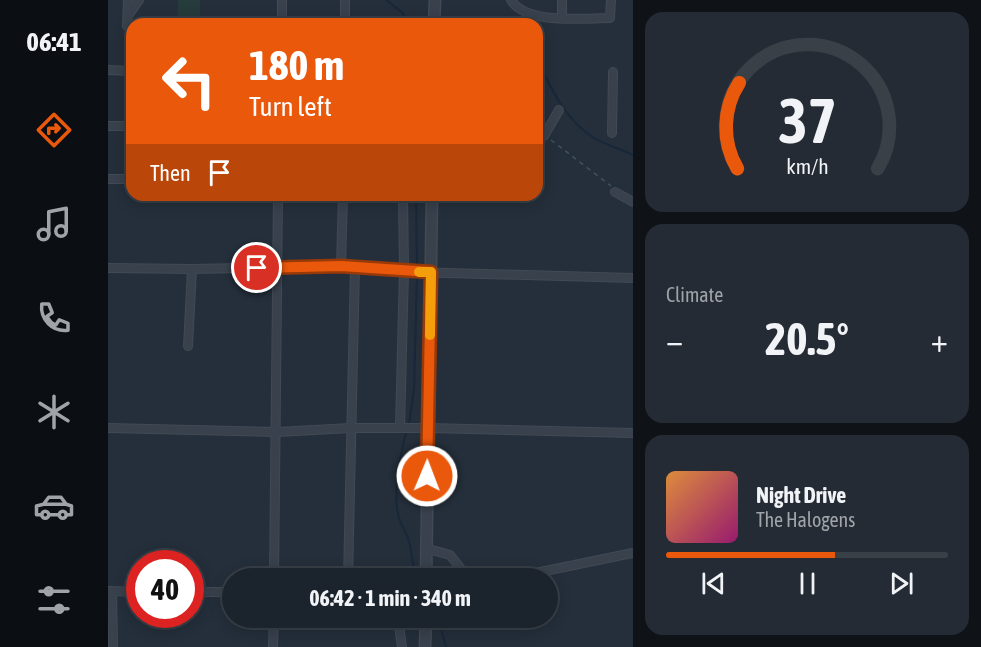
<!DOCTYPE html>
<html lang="en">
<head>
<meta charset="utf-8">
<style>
	:root { --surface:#1b232c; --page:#242b34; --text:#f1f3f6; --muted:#a0a4a9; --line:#394048; --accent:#ea580c }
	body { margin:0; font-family:"Asap Condensed",sans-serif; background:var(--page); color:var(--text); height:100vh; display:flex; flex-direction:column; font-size:22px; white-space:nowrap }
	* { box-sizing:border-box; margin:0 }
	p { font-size:20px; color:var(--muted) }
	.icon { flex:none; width:33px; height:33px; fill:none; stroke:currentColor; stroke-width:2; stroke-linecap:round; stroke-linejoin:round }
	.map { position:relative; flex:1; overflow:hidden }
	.panel { display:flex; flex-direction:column; gap:12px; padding:12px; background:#0f1318; width:348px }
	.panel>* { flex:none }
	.guide { position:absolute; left:18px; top:18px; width:417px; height:183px; border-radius:18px; box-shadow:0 3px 15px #0003,0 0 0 2px var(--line); background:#ea580c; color:#fff; overflow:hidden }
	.speed { position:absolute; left:18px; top:550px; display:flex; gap:12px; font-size:30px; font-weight:700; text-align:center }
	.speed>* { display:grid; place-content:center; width:78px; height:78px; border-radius:50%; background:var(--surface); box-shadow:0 3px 15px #0003,0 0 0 2px var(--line); line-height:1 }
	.speed .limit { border:9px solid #d22; background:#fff; color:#111 }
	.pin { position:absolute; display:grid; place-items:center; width:51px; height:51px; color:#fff; margin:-26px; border:3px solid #fff; border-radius:50%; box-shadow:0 2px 6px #0007 }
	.me { position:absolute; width:66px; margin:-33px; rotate:1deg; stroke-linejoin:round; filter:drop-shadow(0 0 4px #0008) }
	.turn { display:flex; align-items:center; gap:21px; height:126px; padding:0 24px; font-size:27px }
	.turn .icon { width:78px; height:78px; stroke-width:2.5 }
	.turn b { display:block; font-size:42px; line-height:51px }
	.then { display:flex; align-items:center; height:57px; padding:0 24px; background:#0003; gap:12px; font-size:22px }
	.big { font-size:45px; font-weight:700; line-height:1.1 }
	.panel .card { flex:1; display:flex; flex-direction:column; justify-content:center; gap:9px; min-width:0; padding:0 21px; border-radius:18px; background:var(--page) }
	.panel .dial { align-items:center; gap:0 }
	.dial svg { height:156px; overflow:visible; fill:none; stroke:var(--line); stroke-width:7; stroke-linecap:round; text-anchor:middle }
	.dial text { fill:var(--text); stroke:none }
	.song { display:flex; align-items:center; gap:18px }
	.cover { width:72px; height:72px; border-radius:9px; background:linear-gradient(135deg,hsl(30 70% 55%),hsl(320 70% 35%)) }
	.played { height:6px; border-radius:3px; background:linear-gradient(90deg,var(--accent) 60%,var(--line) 60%) }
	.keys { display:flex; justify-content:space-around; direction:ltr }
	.heat { display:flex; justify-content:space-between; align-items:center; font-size:33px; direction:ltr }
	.trip { position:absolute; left:114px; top:568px; width:336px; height:60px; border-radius:30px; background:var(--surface); box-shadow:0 3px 15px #0003,0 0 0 2px var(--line); font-weight:700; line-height:60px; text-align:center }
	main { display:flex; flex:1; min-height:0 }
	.dock { display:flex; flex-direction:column; width:108px; justify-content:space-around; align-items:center; background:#0b0e12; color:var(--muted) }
	.dock .icon { width:42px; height:42px }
	.dock .selected { color:var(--accent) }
	.dock b { font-size:27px; color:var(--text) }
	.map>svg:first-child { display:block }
	.green { fill:#263b3c }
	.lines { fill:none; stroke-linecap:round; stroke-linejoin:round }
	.stream { stroke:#182739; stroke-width:2 }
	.minor-casing { stroke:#414a55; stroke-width:10 }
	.tertiary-casing { stroke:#414a55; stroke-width:13 }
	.path { stroke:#3f5455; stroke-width:1.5; stroke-dasharray:4.5 4.5; stroke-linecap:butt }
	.minor { stroke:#38414c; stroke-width:8 }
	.tertiary { stroke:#38414c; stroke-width:10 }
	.route-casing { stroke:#983908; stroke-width:15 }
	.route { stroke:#ea580c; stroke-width:10 }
	.slow { stroke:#f59e0b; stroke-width:10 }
</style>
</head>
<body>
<main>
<nav class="dock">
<b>06:41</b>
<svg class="icon selected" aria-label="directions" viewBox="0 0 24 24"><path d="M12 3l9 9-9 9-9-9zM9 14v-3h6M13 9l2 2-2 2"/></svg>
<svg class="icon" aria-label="music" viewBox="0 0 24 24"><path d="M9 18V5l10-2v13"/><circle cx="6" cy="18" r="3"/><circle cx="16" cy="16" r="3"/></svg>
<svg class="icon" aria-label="phone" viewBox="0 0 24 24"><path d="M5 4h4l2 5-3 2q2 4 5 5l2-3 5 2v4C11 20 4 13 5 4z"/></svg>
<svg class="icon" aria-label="climate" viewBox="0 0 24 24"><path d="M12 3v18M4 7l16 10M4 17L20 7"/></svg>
<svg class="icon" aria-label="car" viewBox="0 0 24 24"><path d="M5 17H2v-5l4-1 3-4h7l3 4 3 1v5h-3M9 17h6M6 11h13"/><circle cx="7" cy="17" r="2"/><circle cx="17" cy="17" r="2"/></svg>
<svg class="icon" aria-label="filters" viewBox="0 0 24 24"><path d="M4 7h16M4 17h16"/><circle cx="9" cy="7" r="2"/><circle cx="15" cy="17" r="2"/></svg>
</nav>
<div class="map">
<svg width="525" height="647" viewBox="0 0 525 647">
	<rect width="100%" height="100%" fill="#242f3b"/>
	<polygon class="green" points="70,0 92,0 92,24 69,24"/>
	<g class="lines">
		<g class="stream">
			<polyline points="278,0 295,13 296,24"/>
			<path d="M429 65 433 68C446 94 460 122 486 138 498 145 513 149 525 155"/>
			<polyline points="308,195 309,269"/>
			<polyline points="301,424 306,389 309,275"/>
			<path d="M299 430C293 450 285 494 290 514 292 525 300 534 302 545 305 557 303 570 313 579"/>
			<polyline points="330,618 338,647"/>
		</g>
		<g class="minor-casing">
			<g id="minor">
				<path d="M403 0C418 25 476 18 502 18L503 0"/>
				<polyline points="454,0 454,18"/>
				<polyline points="21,14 31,0"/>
				<polyline points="174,24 174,0"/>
				<polyline points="237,24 237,0"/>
				<polyline points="19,26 20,0"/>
				<polyline points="0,70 24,71"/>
				<polyline points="0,126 24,126"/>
				<polyline points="429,130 436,136 451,110"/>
				<polyline points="504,133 505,72"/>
				<polyline points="0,179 24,179"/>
				<polyline points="507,192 525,202"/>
				<polyline points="233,266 235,195"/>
				<polyline points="0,268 84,269 233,266 304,272 525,278"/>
				<polyline points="80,346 84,269"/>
				<polyline points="0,428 169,432 243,428 320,428 525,433"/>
				<polyline points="292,428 296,270 295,195"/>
				<polyline points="317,548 342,555 361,579"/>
				<polyline points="166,579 170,195"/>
				<polyline points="240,579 247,266"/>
				<polyline points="398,579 525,553"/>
				<polyline points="0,591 32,592"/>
				<polyline points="4,592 5,647"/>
				<polyline points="82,592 124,592"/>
				<polyline points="290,618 294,647"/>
				<polyline points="165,647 166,618"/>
			</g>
		</g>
		<g class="tertiary-casing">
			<g id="tertiary">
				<polyline points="326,24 327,0"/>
				<polyline points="318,579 324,195"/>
				<polyline points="317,647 318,618"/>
			</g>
		</g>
		<polyline class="path" points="443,140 503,186"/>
		<use href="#minor" class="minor"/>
		<use href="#tertiary" class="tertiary"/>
	</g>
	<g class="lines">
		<g class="route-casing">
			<polyline id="route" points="149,268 233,266 323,272 319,476"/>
		</g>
		<use href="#route" class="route"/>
		<polyline class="slow" points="311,272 323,272 322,335"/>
	</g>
</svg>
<div class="speed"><div class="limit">40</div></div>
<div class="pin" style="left:149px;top:268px;background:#d93025"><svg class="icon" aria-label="arrive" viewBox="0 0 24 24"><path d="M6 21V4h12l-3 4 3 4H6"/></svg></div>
<svg class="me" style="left:319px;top:476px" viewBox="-20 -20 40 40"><circle r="17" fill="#ea580c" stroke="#fff" stroke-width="3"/><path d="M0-11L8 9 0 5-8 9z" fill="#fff"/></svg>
<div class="trip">06:42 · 1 min · 340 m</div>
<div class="guide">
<div class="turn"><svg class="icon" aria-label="left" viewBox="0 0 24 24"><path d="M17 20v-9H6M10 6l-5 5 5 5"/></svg><div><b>180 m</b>Turn left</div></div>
<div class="then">Then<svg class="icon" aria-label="arrive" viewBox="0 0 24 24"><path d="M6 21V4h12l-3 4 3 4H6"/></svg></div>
</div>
</div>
<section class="panel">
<div class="card dial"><svg viewBox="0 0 100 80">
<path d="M14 69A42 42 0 1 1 86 69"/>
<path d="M14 69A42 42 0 0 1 15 25" stroke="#ea580c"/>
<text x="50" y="56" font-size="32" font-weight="700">37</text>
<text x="50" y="72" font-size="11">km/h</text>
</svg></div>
<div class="card"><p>Climate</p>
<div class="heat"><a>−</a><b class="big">20.5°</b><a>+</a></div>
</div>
<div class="card">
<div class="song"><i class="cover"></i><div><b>Night Drive</b><p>The Halogens</p></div></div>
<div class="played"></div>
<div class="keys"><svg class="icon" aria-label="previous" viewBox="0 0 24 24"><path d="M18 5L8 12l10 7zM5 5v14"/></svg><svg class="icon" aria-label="pause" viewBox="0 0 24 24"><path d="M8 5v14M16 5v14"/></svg><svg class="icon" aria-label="next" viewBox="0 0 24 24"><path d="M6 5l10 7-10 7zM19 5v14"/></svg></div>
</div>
</section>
</main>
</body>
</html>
